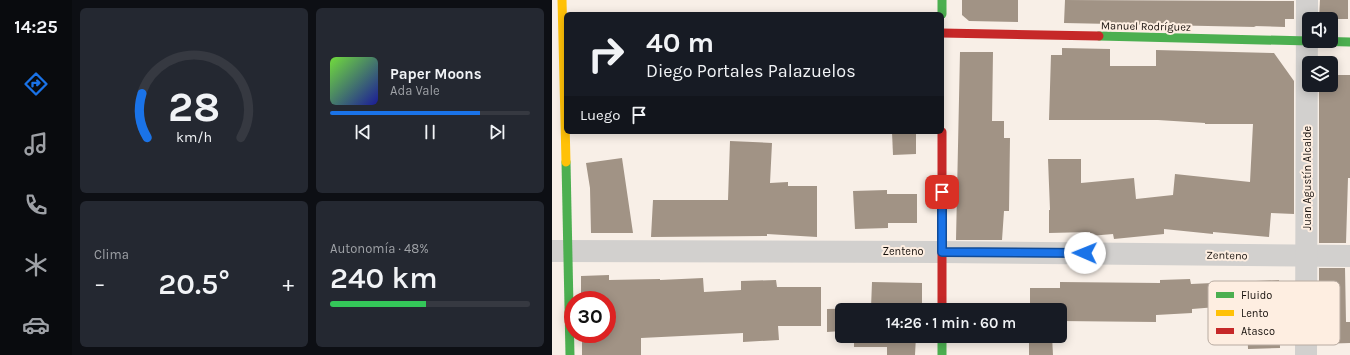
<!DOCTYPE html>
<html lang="es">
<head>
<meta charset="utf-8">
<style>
	:root { --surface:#171b24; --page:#242831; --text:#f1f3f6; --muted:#9ea1a6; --line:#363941; --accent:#1a73e8 }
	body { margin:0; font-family:Karla,sans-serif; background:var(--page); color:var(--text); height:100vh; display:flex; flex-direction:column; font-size:15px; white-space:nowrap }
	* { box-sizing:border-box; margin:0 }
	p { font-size:13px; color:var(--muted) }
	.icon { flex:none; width:22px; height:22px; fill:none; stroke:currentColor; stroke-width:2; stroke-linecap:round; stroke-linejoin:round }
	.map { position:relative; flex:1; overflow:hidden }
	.side { display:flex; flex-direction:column; gap:8px; padding:8px; background:#0d0f14; width:480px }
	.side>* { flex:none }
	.top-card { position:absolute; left:12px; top:12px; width:380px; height:122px; border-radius:6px; box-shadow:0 2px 10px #0003; background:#171b24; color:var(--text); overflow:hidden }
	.fabs { position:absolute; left:750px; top:12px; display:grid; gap:8px }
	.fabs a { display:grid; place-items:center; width:36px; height:36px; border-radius:6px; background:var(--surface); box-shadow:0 2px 10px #0003; font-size:20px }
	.speed { position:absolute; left:12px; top:291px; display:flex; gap:8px; font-size:20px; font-weight:700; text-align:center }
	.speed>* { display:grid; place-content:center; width:52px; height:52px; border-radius:50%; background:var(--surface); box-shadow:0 2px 10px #0003; line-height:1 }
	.speed .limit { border:6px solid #d22; background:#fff; color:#111 }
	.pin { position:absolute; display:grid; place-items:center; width:34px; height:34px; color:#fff; margin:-17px; border-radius:8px; box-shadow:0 2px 6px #0006 }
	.me { position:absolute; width:44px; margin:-22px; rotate:271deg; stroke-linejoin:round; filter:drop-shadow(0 0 3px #0008) }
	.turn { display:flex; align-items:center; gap:14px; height:84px; padding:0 16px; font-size:18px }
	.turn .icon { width:52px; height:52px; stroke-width:2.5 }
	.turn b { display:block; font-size:28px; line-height:34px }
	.then { display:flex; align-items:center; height:38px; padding:0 16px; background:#0003; gap:8px; font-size:15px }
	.big { font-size:30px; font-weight:600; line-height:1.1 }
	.side .widget { flex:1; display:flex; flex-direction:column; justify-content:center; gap:6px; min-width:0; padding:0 14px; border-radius:6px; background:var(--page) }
	.side .dial { align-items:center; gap:0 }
	.dial svg { height:104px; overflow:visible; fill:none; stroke:var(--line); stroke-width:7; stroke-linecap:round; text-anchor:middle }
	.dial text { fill:var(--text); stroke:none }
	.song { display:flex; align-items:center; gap:12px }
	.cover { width:48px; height:48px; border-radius:6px; background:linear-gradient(135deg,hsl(100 70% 55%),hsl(240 70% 35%)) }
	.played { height:4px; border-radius:2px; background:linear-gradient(90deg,var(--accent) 75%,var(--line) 75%) }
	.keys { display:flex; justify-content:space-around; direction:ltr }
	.heat { display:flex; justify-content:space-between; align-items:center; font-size:22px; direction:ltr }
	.charge { height:6px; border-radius:3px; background:linear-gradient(90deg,#34c759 48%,var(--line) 0) }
	.side .tiles { flex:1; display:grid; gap:8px; grid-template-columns:repeat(2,1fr) }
	.trip { position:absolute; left:283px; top:303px; width:232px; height:40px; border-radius:6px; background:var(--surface); box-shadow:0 2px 10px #0003; font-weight:600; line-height:40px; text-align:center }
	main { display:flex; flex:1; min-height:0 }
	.tabs { display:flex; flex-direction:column; width:72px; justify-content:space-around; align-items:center; background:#090b0e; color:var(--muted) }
	.tabs .icon { width:28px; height:28px }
	.tabs .on { color:var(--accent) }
	.tabs b { font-size:18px; color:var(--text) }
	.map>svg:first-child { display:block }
	.building { fill:#a19385 }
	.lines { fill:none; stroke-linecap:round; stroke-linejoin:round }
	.street { stroke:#d2d0ce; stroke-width:22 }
	.fast { stroke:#4caf50; stroke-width:9 }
	.slow { stroke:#ffc107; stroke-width:9 }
	.jam { stroke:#c62828; stroke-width:9 }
	.route-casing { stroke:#114b97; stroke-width:10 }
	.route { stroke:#1a73e8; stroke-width:7 }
	.labels { text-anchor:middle; stroke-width:4; stroke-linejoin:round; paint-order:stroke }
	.street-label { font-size:11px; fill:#16100c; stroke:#feeee1 }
	.key { fill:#feeee1; stroke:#b8aba1; stroke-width:1 }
	.key-label { font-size:11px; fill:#16100c }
</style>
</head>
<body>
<main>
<nav class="tabs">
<b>14:25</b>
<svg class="icon on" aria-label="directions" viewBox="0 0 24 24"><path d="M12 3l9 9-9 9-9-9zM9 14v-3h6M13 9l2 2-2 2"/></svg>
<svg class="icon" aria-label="music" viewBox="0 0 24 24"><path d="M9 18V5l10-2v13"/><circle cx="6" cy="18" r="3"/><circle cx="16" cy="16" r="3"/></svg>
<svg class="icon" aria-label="phone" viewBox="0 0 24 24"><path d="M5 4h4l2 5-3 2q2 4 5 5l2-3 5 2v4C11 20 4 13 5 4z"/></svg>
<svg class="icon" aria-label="climate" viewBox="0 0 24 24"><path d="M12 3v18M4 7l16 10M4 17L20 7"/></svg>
<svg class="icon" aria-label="car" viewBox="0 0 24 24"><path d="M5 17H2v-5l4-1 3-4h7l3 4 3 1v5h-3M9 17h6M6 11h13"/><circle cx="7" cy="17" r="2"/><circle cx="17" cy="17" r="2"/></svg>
</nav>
<section class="side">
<div class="tiles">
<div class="widget dial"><svg viewBox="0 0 100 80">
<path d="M14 69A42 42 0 1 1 86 69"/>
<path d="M14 69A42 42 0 0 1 10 35" stroke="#1a73e8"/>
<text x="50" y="56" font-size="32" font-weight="700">28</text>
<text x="50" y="72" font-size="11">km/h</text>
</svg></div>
<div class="widget">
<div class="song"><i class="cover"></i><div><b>Paper Moons</b><p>Ada Vale</p></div></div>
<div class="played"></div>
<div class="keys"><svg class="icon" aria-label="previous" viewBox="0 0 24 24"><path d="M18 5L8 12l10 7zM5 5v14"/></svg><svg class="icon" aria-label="pause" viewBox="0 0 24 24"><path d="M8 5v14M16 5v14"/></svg><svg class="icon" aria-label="next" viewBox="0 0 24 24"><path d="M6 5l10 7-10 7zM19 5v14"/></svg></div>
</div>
<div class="widget"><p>Clima</p>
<div class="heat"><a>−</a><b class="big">20.5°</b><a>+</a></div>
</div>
<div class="widget"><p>Autonomía · 48%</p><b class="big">240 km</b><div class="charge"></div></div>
</div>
</section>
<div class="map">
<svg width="798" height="355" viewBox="0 0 798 355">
	<rect width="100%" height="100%" fill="#f8efe7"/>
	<g class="building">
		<polygon points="410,0 466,0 466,22 417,21 410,15"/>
		<polygon points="513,0 742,1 742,19 733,19 733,27 702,26 704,27 512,23"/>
		<polygon points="768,0 796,0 796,19 767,19"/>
		<polygon points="510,48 558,49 558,66 604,66 604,50 722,53 742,81 742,214 719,213 717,237 661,232 661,234 612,229 612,234 562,239 561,234 538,236 538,232 497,233 497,210 498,210 496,159 529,159 529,183 582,178 584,199 621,195 623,174 698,182 701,124 653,124 653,123 606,120 497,120 499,55 510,55"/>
		<polygon points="408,52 441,52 440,121 452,121 452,138 458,138 457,211 452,211 450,240 404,240"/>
		<polygon points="779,75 798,75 798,178 796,178 794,243 767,243 767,85 779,85"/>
		<polygon points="340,132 364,132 364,154 341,155"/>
		<polygon points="178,141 220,143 218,183 236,182 236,186 265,186 265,237 215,234 215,236 99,237 101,200 176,200"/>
		<polygon points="70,158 81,233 39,233 38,188 34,163"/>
		<polygon points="335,190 335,194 365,194 365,223 336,223 336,228 303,229 301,191"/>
		<polygon points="767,268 793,268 794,322 798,322 798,343 767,344"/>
		<polygon points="57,275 57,280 108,279 108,280 151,278 152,292 189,290 189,281 224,280 225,287 269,287 269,326 226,326 227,340 191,342 191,333 89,338 89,355 30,355 30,334 55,334 55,300 29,300 29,276"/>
		<polygon points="638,279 639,284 727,280 728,348 696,349 695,318 678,319 677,306 640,309 640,313 604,315 604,322 508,321 508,310 478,310 478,288 508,288 508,282 608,283 608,280"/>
		<polygon points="320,282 370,283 370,310 290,310 290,331 275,332 275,309 319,308"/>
		<polygon points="302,336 364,336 363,355 335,355 335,347 302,347"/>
		<polygon points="477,336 500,336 501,355 477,355"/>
	</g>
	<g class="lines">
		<g class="street">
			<polyline points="0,251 390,252 798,256"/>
			<polyline points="754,355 755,0"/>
		</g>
		<g class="fast">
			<polyline points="390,0 390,14"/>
			<polyline points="547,36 798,42"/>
			<polyline points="14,162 18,355"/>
			<polyline points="390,336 390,355"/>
		</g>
		<polyline class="slow" points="10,0 14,162"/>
		<g class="jam">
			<polyline points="390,33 547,36"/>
			<polyline points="390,132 390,310"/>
		</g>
	</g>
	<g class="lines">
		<g class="route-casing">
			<polyline id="route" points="390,192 390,252 533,253"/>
		</g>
		<use href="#route" class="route"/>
	</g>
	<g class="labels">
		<g class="street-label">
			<text transform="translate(594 26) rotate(1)" y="4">Manuel Rodríguez</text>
			<text transform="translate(755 178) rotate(-90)" y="4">Juan Agustín Alcalde</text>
			<text x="351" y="255">Zenteno</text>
			<text transform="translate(675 255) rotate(1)" y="4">Zenteno</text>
		</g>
	</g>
	<rect x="656" y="281" width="132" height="64" rx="6" class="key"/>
	<rect x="664" y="292" width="18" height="6" fill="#4caf50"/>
	<rect x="664" y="310" width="18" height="6" fill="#ffc107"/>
	<rect x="664" y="328" width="18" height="6" fill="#c62828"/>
	<g class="key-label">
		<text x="689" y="299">Fluido</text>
		<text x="689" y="317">Lento</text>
		<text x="689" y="335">Atasco</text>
	</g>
</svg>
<div class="fabs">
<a><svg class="icon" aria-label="sound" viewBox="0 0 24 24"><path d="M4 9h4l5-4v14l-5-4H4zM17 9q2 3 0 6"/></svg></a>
<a><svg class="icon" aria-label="layers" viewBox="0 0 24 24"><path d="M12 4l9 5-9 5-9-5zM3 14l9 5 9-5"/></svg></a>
</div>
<div class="speed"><div class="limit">30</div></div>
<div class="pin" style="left:390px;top:192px;background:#d93025"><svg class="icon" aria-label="arrive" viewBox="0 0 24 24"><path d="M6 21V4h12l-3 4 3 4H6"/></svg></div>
<svg class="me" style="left:533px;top:253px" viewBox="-20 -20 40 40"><circle r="19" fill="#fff"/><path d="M0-13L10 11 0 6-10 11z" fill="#1a73e8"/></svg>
<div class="trip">14:26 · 1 min · 60 m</div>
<div class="top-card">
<div class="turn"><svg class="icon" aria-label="right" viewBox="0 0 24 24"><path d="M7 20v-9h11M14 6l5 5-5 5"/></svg><div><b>40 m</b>Diego Portales Palazuelos</div></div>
<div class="then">Luego<svg class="icon" aria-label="arrive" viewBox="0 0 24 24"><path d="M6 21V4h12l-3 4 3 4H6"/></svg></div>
</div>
</div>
</main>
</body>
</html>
